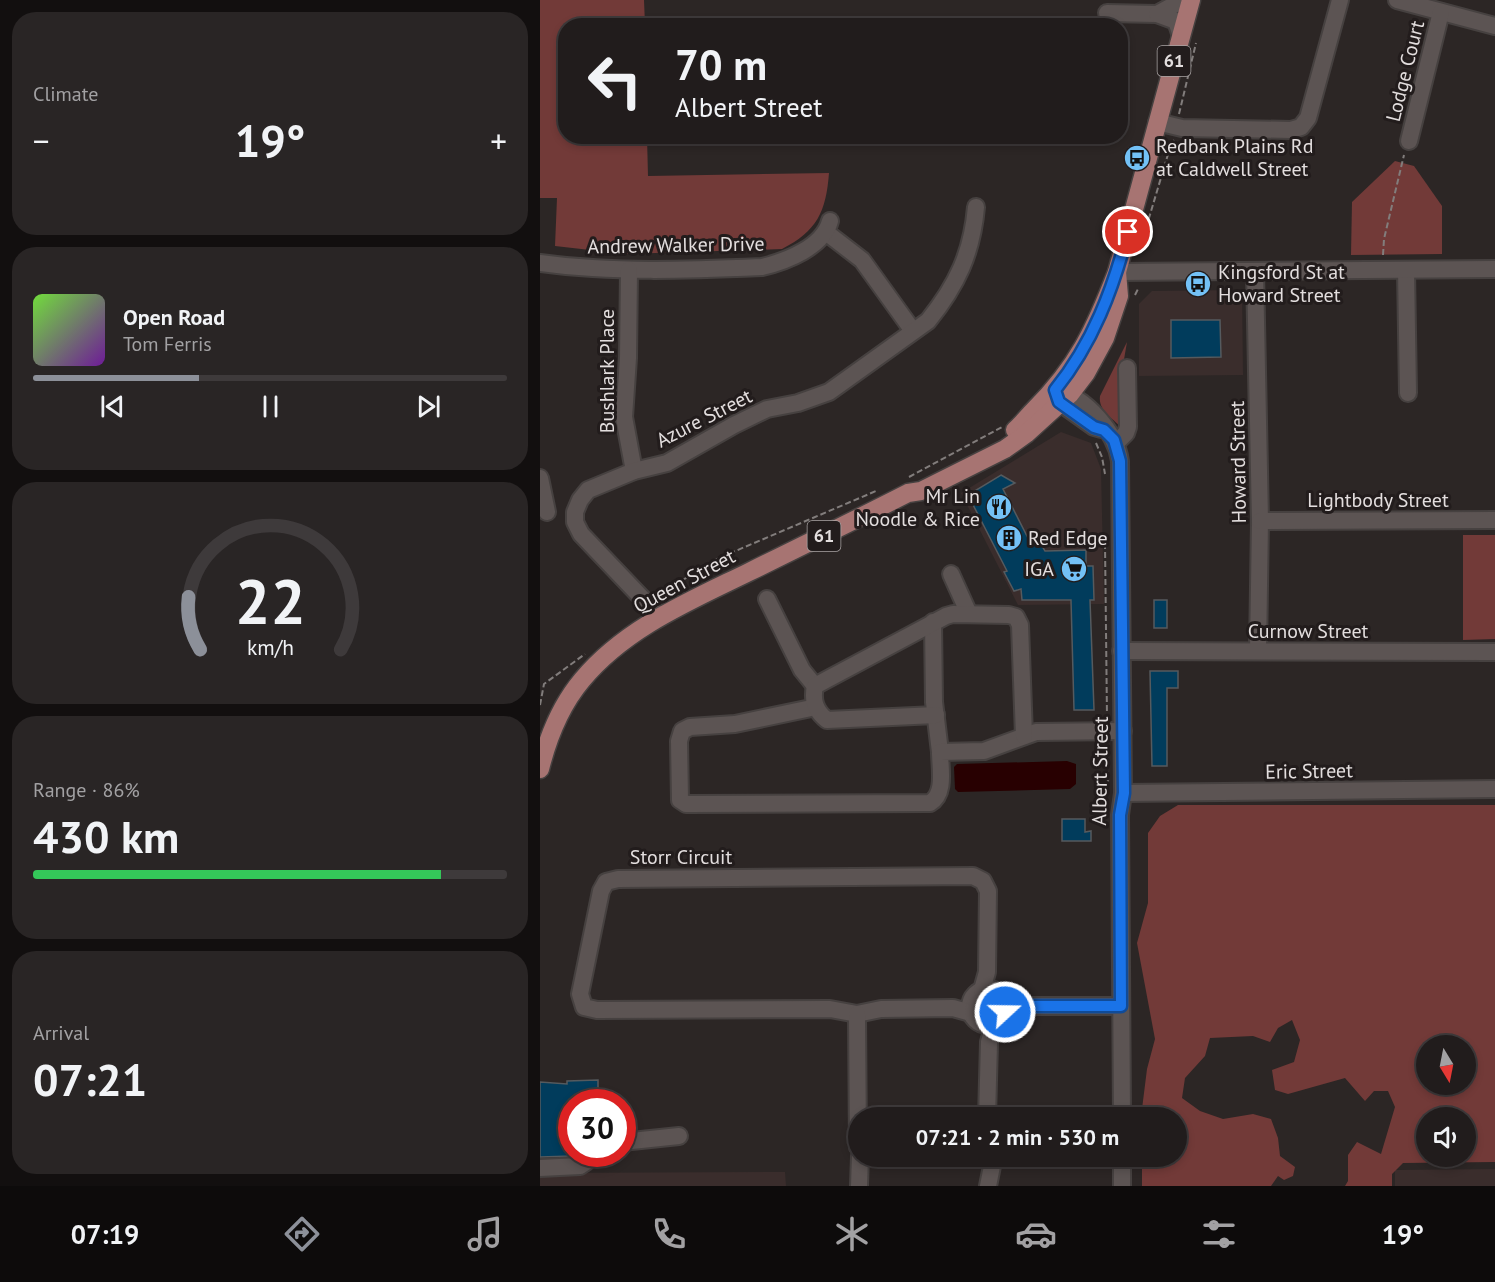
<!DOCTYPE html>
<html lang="en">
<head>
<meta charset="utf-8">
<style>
	:root { --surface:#211c1c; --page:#292525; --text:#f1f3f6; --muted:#a2a1a3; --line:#3e3a3b; --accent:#8c9099 }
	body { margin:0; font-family:"PT Sans",sans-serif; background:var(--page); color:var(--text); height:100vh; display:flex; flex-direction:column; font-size:22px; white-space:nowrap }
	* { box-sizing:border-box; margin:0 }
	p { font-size:20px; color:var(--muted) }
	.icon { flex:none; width:33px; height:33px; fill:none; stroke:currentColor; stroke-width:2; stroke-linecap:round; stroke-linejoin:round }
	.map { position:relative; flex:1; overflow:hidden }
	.drawer { display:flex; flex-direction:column; gap:12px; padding:12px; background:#120f0f; width:540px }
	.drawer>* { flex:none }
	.banner { position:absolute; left:18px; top:18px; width:570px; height:126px; border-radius:24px; box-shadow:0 3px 9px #0003,0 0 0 2px var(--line); background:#211c1c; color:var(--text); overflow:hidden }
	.needle { width:39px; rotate:170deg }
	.buttons { position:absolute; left:876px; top:1035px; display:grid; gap:12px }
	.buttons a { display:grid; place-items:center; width:60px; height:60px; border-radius:50%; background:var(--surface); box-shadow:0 3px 9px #0003,0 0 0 2px var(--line); font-size:30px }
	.speed { position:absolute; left:18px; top:1089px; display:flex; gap:12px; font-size:30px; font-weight:700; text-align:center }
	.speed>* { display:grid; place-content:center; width:78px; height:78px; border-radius:50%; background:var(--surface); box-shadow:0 3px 9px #0003,0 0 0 2px var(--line); line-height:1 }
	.speed .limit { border:9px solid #d22; background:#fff; color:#111 }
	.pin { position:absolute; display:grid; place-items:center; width:51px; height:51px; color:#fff; margin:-26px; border:3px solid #fff; border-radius:50%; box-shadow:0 2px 6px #0007 }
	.me { position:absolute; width:66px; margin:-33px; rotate:69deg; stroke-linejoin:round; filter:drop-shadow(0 0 4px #0008) }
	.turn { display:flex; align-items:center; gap:21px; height:126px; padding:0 18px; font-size:27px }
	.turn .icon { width:78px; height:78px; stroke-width:2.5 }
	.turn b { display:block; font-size:42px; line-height:51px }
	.big { font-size:45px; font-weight:600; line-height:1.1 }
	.drawer .widget { flex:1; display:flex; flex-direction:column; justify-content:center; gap:9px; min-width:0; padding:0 21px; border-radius:24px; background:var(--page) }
	.drawer .dial { align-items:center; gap:0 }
	.dial svg { height:156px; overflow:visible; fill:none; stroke:var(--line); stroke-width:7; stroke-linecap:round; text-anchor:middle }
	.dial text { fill:var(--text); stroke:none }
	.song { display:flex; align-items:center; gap:18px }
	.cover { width:72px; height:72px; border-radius:9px; background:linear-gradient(135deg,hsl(100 70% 55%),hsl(280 70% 35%)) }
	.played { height:6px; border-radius:3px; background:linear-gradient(90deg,var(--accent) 35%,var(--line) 35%) }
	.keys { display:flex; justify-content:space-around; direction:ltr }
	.heat { display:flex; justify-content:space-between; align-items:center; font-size:33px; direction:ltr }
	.charge { height:9px; border-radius:4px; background:linear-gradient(90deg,#34c759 86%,var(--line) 0) }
	.trip { position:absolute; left:308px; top:1107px; width:339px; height:60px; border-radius:30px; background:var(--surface); box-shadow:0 3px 9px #0003,0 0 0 2px var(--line); font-weight:600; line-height:60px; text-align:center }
	.menu { display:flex; height:96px; justify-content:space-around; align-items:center; background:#0d0b0b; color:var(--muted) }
	.menu .icon { width:42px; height:42px }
	.menu .current { color:var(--accent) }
	.menu b { font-size:27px; color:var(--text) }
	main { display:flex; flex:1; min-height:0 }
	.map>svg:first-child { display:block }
	.built { fill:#3a2d2c }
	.green { fill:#723a38; fill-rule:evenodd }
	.water { fill:#280001 }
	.building { fill:#013c5c; stroke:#555a5e; stroke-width:1.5 }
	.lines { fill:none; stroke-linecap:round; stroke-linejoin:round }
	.minor-casing { stroke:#464140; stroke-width:20 }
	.major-casing { stroke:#464140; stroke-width:21 }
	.path { stroke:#827d7c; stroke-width:2; stroke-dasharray:6 3; stroke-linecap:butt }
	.minor { stroke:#5c5453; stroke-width:16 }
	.major { stroke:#a77472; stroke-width:18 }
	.route-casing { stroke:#114b97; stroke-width:15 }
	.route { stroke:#1a73e8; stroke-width:10 }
	.labels { text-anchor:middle; stroke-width:6; stroke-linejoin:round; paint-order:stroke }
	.shield { fill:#221c1c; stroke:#a9a4a4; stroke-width:1.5 }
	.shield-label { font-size:18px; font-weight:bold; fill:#e3dede }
	.street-label { font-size:20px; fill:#e3dede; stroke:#221c1c }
	.poi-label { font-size:20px; fill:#e3dede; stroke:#221c1c; text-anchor:start }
</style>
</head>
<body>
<main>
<section class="drawer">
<div class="widget"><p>Climate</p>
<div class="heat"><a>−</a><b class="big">19°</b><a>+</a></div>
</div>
<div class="widget">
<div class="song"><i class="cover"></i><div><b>Open Road</b><p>Tom Ferris</p></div></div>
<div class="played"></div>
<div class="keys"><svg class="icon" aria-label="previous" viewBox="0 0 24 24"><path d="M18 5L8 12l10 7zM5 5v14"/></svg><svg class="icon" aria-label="pause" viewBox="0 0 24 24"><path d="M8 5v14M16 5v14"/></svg><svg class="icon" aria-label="next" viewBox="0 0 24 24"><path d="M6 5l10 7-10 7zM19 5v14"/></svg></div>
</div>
<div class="widget dial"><svg viewBox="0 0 100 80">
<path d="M14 69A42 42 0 1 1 86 69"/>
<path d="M14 69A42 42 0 0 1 8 42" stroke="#8c9099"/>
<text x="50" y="56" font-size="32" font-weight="700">22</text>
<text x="50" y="72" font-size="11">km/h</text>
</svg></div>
<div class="widget"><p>Range · 86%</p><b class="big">430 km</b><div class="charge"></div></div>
<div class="widget"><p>Arrival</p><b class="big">07:21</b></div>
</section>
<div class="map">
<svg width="955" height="1186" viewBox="0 0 955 1186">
	<rect width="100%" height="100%" fill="#2c2625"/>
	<g class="built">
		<polygon points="702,290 703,375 599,376 599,304 612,291"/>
		<polygon points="521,432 551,443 561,469 564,604 478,605 421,493"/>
		<polygon points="955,1169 955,1186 855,1186 855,1170"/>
		<polygon points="245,1172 246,1186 0,1186 0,1173"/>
	</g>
	<g class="green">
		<path d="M0 0H104L105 25 26 26V136L107 137 108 176 289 173C286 212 277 231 242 249L85 254 15 246 17 198H0Z"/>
		<polygon points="855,161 874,166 902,206 902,254 811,255 812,202"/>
		<path d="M587 342 582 371 581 427C572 418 558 410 560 396Z"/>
		<polygon points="923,535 955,535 955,639 923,640"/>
		<path d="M638 805H955V1162L863 1163 852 1174V1186H805L808 1181V1155L817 1142 841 1154 855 1107 848 1091H834L825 1101 805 1078 748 1094 735 1090 732 1070 754 1062 760 1040 752 1020 738 1028 730 1042 713 1036 670 1038 665 1056 645 1078 642 1098 660 1111 683 1119 713 1114 731 1119 738 1138 740 1156 755 1167 753 1176 744 1180 738 1176 731 1186H602V1157L636 1156V1118L601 1117 607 1069 615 1039 597 943 608 903V833L620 816ZM886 1046H926V1084H886ZM886 1118H926V1156H886Z"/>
	</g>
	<polygon class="water" points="527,761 536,764 536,784 530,789 418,792 415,789 414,767 417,764"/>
	<g class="building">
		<polygon points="631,320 680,320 681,357 631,358"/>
		<polygon points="461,475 475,483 463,489 489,540 496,536 505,551 546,550 546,566 553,566 554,600 550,600 554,710 534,710 531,600 482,600 481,589 474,591 464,572 467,571 428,495"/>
		<rect x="614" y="600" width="13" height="28"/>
		<polygon points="610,671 638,671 638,688 627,688 627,766 612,766"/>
		<polygon points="522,819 545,819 545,832 551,831 551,841 522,841"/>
		<polygon points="58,1080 58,1091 66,1091 66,1102 32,1102 32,1156 0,1157 0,1082 27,1084 27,1081"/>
	</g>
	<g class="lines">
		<g class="minor-casing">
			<g id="minor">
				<polyline points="857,0 955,26"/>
				<polyline points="567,13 617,14"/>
				<polyline points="641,36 636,21 617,14 643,0"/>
				<polyline points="617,122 642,128 751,130 761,127 768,118 800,0"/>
				<polyline points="869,141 901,12"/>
				<polyline points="287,233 322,260 373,331"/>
				<path d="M0 263C73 273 148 270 222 267 247 261 283 247 290 221"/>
				<polyline points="89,270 88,358 84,417 94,471"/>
				<polyline points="866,270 868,393"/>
				<polyline points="715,271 720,521 718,651"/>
				<polyline points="577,272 955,269"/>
				<path d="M517 390C546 398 576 432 580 461L583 793 580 815 582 1118"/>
				<polyline points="516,391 519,402 554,427 561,429"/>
				<polyline points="576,443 586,433 588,427 587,368"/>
				<polyline points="0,478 7,512"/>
				<polyline points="720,521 955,520"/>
				<polyline points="411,574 429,614"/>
				<polyline points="227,599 262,670 275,686"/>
				<path d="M120 617 41 534 35 522V512L40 500 48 490 94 471 127 463 194 425 227 409 258 403 289 392 388 321C417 285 432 253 436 207"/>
				<polyline points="393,622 394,702 400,752"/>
				<polyline points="581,651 955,652"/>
				<path d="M276 707 195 724 150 727 142 731 139 741 140 800 146 804 390 803C406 794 400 768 400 752L444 751 496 732 583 731"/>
				<path d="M396 715 287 720C275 711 272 700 275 686L286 680 406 616 413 614 469 615 476 617 480 625 484 736"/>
				<polyline points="583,793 955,789"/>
				<circle cx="448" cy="1007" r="18"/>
				<polyline points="465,1002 482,1006 581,1006"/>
				<polyline points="431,1013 413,1008 341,1009 317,1014 290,1009 57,1010 44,1007 40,994 61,891 66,882 78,879 433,876 443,881 448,891 447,972 442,990"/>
				<polyline points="317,1014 318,1147"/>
				<polyline points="447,1118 449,1042 454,1024"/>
				<polyline points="82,1142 139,1136"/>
				<polyline points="582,1156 582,1186"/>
				<polyline points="0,1168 40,1166 46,1162 49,1154"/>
				<polyline points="319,1186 320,1156"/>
				<polyline points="448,1186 452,1166 450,1156"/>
			</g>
		</g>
		<g class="major-casing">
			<g id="major">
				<path d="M475 430C482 424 488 416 494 410 538 366 555 329 577 272L651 0"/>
				<path d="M0 769C8 737 21 705 42 680 85 628 150 601 209 572 262 546 315 520 368 493L381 491 465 449 486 434 530 394 546 373 565 338 579 296 577 272"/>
			</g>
		</g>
		<g class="path">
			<polyline points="639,114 656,43"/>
			<polyline points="606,228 629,151 634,140"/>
			<polyline points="843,255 844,239 864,155"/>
			<polyline points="595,295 599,287"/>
			<polyline points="556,443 562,457 565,474"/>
			<polyline points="369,477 462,427"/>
			<polyline points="565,543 567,717"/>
			<polyline points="120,595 172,561 336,491"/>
			<polyline points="0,705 4,684 45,654"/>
			<polyline points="567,744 568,792"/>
		</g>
		<use href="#minor" class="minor"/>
		<use href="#major" class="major"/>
	</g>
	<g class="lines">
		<g class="route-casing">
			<path id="route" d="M465 1012V1002L482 1006H581L580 815 584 793 580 461 574 440 564 430 554 427 519 402 515 390C553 343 573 289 588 232"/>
		</g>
		<use href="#route" class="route"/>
	</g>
	<defs>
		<g id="bus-disc" transform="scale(1.35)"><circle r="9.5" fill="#73c1f6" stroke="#221c1c"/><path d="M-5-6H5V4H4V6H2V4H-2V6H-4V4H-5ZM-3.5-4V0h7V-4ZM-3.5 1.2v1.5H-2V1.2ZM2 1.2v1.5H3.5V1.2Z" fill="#111"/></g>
		<g id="restaurant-disc" transform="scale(1.35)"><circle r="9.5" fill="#73c1f6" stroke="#221c1c"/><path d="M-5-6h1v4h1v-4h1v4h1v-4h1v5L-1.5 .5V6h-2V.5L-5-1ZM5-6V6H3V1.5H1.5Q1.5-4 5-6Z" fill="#111"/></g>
		<g id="building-disc" transform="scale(1.35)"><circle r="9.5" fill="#73c1f6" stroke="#221c1c"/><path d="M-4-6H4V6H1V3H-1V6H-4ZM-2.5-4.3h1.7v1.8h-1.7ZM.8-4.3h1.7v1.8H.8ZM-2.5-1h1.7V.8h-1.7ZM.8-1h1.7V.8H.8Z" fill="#111"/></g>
		<g id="supermarket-disc" transform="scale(1.35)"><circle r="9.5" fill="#73c1f6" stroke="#221c1c"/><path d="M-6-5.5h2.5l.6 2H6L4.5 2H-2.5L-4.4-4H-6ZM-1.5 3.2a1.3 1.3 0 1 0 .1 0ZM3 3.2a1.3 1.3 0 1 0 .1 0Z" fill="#111"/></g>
	</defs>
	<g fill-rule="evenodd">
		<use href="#bus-disc" x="597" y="158"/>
		<use href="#bus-disc" x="658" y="284"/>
		<use href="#restaurant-disc" x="459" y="507"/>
		<use href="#building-disc" x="469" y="538"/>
		<use href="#supermarket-disc" x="534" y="569"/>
	</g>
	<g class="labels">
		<g class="shield">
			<rect x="617.5" y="46" width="33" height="30" rx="4.5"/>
			<rect x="267.5" y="521" width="33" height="30" rx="4.5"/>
		</g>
		<g class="shield-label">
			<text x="634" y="67">61</text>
			<text x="284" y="542">61</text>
		</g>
		<g class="street-label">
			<text transform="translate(865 71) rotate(-76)" y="7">Lodge Court</text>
			<text transform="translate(136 245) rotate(-1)" y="7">Andrew Walker Drive</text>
			<text transform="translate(67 371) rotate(-90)" y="7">Bushlark Place</text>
			<text transform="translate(164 418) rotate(-27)" y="7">Azure Street</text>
			<text transform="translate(698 462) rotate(-91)" y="7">Howard Street</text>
			<text x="838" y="507">Lightbody Street</text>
			<text transform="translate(144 581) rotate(-28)" y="7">Queen Street</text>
			<text x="768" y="638">Curnow Street</text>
			<text transform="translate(560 771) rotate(-89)" y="7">Albert Street</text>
			<text transform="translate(769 771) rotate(-1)" y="7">Eric Street</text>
			<text x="141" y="864">Storr Circuit</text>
		</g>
		<g class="poi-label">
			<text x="616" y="153">Redbank Plains Rd<tspan x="616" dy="23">at Caldwell Street</tspan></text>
			<text x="678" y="279">Kingsford St at<tspan x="678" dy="23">Howard Street</tspan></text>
			<text x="440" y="503" text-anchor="end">Mr Lin<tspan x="440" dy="23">Noodle &amp; Rice</tspan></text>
			<text x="488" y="545">Red Edge</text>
			<text x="514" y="576" text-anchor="end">IGA</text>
		</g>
	</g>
</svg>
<div class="buttons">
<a><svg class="needle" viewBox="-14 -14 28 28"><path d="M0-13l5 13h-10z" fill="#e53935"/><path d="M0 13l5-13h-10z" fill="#a2a1a3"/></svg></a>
<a><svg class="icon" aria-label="sound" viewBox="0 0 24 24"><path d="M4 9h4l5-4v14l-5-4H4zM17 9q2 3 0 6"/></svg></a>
</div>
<div class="speed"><div class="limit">30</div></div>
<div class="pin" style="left:588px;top:232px;background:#d93025"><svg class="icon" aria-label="arrive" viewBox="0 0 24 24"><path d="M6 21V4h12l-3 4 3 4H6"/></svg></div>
<svg class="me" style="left:465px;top:1012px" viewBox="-20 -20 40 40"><circle r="17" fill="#1a73e8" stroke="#fff" stroke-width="3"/><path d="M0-11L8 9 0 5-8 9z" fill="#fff"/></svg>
<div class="trip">07:21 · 2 min · 530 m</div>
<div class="banner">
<div class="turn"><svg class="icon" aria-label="left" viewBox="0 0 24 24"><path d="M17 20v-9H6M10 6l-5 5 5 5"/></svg><div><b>70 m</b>Albert Street</div></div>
</div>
</div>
</main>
<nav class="menu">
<b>07:19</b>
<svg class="icon current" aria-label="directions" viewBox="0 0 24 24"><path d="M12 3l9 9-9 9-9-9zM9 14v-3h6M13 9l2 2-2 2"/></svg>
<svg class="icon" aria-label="music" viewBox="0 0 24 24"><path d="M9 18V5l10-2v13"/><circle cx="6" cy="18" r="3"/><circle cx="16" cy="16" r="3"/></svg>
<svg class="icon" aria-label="phone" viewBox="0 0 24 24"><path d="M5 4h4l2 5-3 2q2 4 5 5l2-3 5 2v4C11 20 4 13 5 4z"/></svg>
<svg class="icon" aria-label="climate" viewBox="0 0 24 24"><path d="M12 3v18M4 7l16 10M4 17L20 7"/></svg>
<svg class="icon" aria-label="car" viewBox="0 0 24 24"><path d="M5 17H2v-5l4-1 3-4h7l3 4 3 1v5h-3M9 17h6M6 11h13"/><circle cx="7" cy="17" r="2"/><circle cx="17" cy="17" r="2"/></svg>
<svg class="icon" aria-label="filters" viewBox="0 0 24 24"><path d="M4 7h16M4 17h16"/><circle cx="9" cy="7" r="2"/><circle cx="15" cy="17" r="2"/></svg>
<b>19°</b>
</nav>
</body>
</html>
